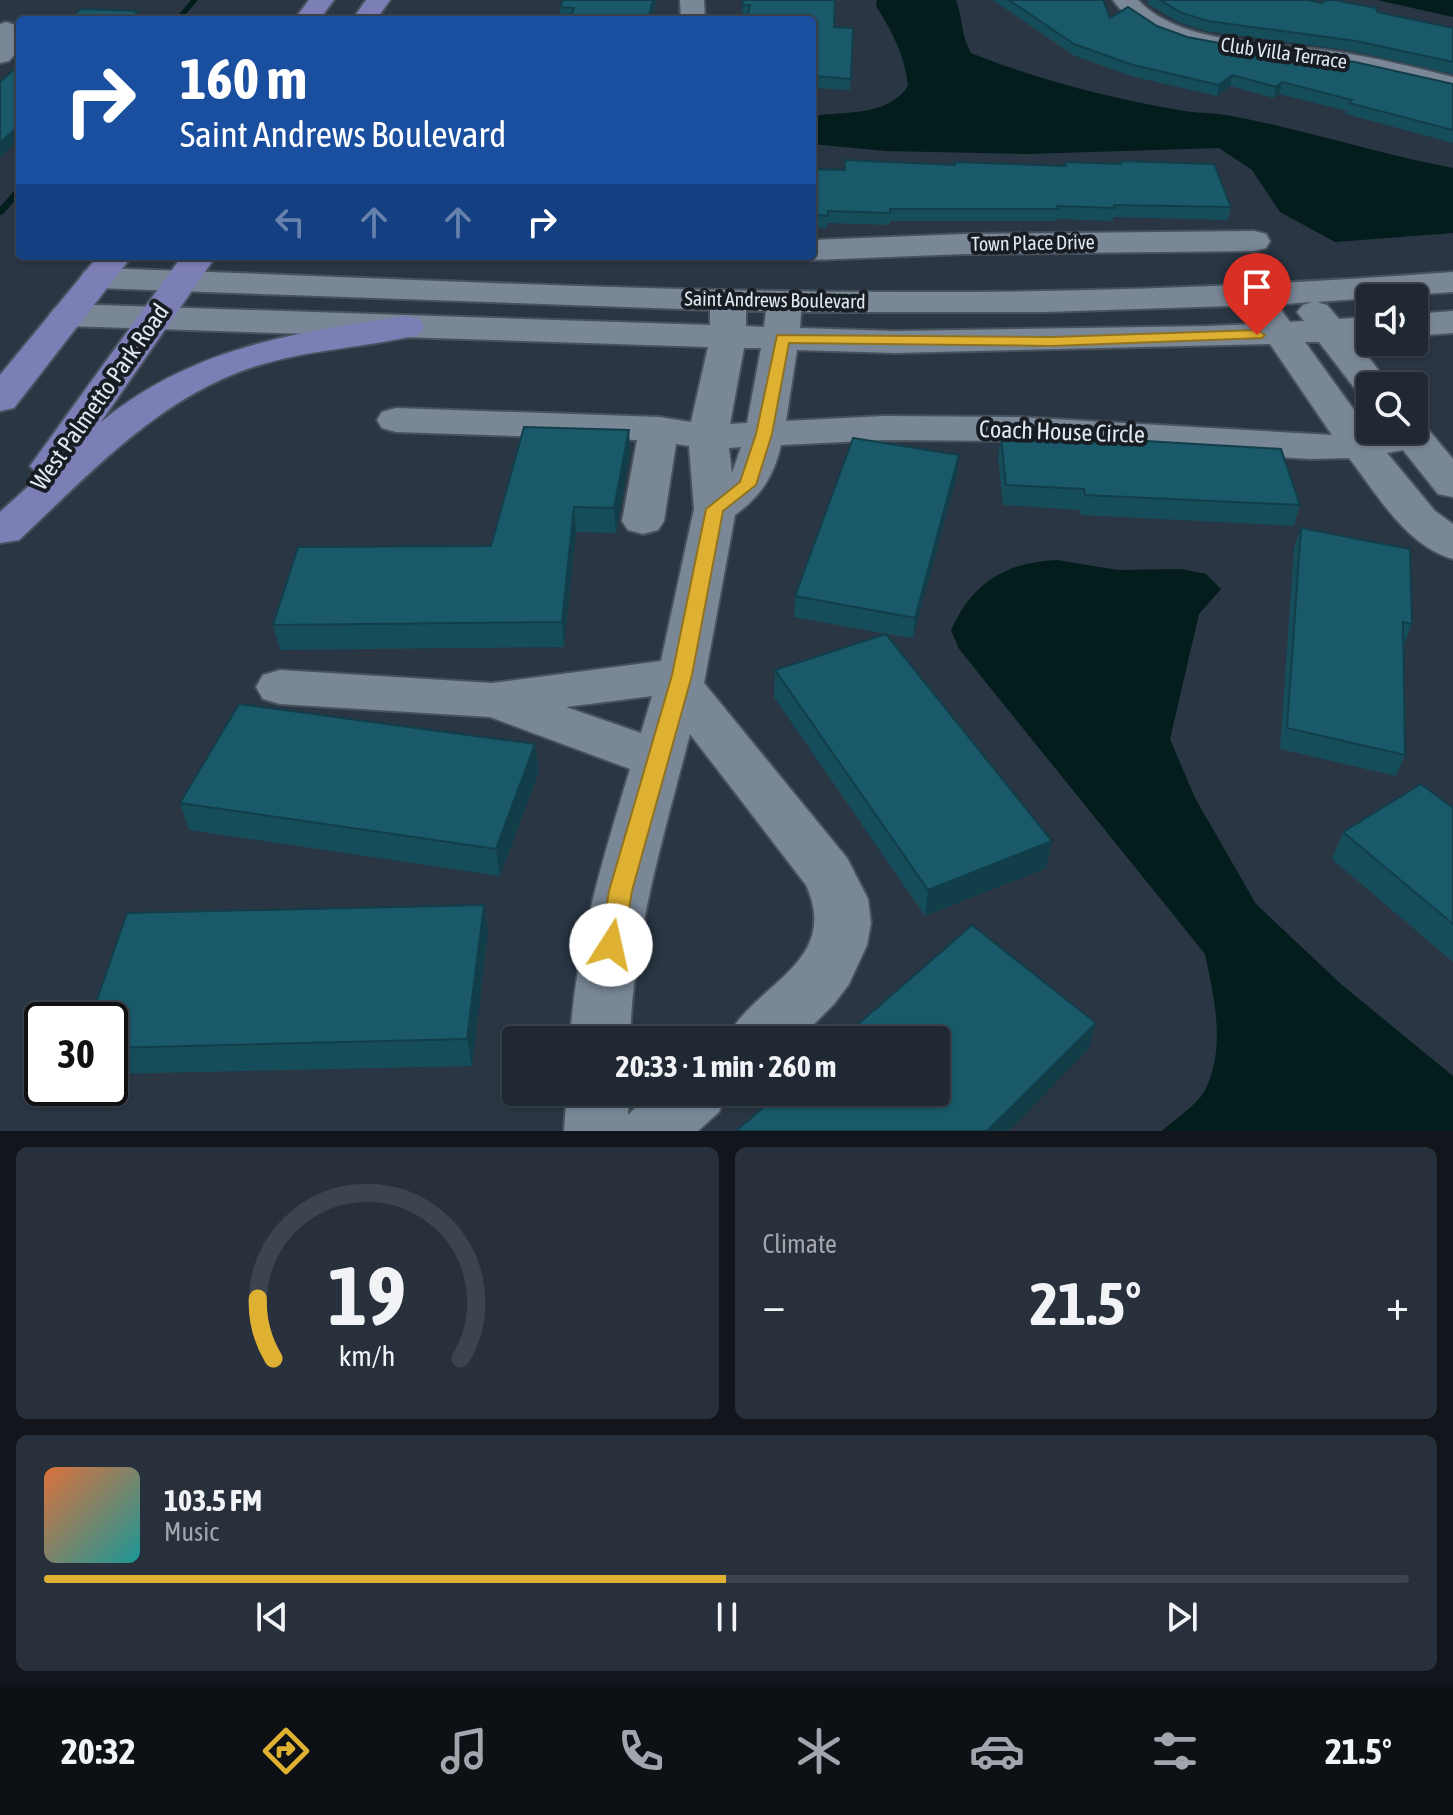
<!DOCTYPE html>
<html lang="en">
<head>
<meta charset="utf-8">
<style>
	:root { --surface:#202833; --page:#28303b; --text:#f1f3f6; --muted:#a2a6ac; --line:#3d444e; --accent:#deb133 }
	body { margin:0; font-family:"Asap Condensed",sans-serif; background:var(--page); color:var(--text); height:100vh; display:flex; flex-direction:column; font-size:30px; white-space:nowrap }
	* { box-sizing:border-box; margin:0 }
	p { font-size:26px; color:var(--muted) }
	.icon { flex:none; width:44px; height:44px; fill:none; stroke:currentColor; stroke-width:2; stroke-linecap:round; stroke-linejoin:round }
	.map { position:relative; height:1131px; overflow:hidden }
	.side { display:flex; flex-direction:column; gap:16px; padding:16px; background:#12161c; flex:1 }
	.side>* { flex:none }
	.hud { position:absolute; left:16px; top:16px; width:800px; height:244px; border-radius:8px; box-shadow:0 2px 6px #0004,0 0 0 2px var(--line); background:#1a4fa0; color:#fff; overflow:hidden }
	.tools { position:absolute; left:1356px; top:284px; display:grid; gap:16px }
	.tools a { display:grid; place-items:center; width:72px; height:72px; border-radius:8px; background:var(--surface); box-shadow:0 2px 6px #0004,0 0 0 2px var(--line); font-size:40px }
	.speed { position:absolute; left:24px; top:1002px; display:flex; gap:16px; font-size:40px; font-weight:700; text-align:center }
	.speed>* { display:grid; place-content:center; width:104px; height:104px; border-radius:50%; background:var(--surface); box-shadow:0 2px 6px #0004,0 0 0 2px var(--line); line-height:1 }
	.speed .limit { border:4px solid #111; border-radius:12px; background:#fff; color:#111 }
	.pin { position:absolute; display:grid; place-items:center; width:68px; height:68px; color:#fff; margin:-82px -34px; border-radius:50% 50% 50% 0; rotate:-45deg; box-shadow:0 0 8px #0007 }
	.pin .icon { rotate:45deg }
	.me { position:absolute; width:88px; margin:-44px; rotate:10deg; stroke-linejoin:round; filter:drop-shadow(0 0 6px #0008) }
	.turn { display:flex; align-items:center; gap:28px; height:168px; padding:0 32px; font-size:36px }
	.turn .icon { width:104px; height:104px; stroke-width:2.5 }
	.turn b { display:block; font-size:56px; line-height:68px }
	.lanes { display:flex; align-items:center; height:76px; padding:0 32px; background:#0003; justify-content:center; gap:40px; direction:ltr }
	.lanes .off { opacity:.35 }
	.big { font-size:60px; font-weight:700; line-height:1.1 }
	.side .card { flex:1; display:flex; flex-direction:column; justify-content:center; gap:12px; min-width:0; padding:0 28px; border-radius:12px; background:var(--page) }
	.side .dial { align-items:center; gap:0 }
	.dial svg { height:208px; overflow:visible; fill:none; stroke:var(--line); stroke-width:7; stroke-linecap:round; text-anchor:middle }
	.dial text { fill:var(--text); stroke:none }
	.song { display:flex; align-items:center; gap:24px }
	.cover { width:96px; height:96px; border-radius:12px; background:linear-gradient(135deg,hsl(20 70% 55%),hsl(180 70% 35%)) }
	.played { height:8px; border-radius:4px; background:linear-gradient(90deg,var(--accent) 50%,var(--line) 50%) }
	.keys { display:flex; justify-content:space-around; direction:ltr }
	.heat { display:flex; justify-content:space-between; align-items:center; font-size:44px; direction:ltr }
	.side .tiles { flex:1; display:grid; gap:16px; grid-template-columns:1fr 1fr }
	.card:last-child { grid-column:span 2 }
	.trip { position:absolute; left:502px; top:1026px; width:448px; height:80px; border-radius:8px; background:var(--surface); box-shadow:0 2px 6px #0004,0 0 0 2px var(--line); font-weight:700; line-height:80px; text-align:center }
	.dock { display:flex; height:128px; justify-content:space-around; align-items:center; background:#0d1014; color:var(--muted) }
	.dock .icon { width:56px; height:56px }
	.dock .selected { color:var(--accent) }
	.dock b { font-size:36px; color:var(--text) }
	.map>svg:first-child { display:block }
	.water { fill:#021d1b }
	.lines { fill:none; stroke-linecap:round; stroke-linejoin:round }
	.stream { fill:#021d1b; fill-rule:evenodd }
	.minor-casing { stroke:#47525d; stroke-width:4 }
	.major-casing { stroke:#47525d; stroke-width:4 }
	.minor { fill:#798797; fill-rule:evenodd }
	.major { fill:#7c7eb6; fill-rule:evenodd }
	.wall { fill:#164d5b }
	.shaded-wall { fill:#123e4a }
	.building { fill:#19596a; stroke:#123e4a; stroke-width:2 }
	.route { fill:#deb133; stroke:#907321; stroke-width:2 }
	.labels { text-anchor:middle; stroke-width:8; stroke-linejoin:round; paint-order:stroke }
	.far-street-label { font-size:20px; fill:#dfe7f0; stroke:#181d23 }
	.street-label { font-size:24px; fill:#dfe7f0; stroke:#181d23 }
</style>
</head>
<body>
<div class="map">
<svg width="1453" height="1131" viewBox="0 0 1453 1131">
	<rect width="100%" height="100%" fill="#2a3644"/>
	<g class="water">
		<path d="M877 0H956C963 19 961 36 971 53 1038 80 1112 99 1184 111 1198 113 1212 113 1226 115 1303 129 1377 154 1453 168V233L1335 242 1280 212 1252 170 1219 148 1027 154 886 151 812 144V116C846 111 887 117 908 86 905 56 892 31 876 6Z"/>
		<polygon points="1377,0 1453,0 1453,17"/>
		<path d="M1057 560 1118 570 1181 569 1206 574 1221 589 1199 614 1170 739 1195 798 1256 904 1342 985 1453 1076V1131H1162C1175 1119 1199 1104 1206 1088 1226 1046 1214 997 1205 954L959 649 951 630C973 582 1006 562 1057 560Z"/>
	</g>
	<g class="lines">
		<g class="stream">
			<polygon points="191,0 198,0 181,20 174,20"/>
			<polygon points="20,187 20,195 3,214 0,215 0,207 17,188"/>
		</g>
		<g class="minor-casing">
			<g id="minor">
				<polygon points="680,0 704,0 705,20 681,20"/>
				<path d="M1113 0H1138C1180 46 1281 43 1339 52 1376 58 1413 67 1449 76L1453 77V94C1415 85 1377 74 1338 68 1273 57 1154 59 1113 0Z"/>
				<polygon points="6,22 15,25 19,30 20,49 9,61 0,63 0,24"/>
				<polygon points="1254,231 1266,234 1270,241 1266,248 1254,251 965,254 812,260 800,256 812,256 812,240 965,234"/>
				<path d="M97 268C374 277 651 293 928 292 1104 292 1278 285 1453 272V292L1317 302 1327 305 1339 319 1370 317V339L1355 340 1391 386H1370V397L1359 394 1319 342H1305L1370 432 1414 430V420L1422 422 1453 459V497L1438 494 1403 450 1387 453 1435 511 1453 524V559C1406 546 1377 494 1349 458L1311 459 1018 441 884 440 781 445C774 476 761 496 735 515L704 683 847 858 868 899 871 923 867 945 849 984 834 1004 798 1040H726C752 984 842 964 806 885L690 734C664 835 633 935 630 1040H570C576 946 603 858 630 769L490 717 280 704 263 699 256 687 263 675 280 670 492 683 661 661 694 509 689 446 676 444 664 521 658 530 643 534 628 530 622 521 637 440 396 432 382 428 377 420 382 412 396 408 659 417 691 422 708 347 67 326 55 322 49 315 55 308 67 304 710 325V310L97 288 85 285 80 278 85 271ZM1312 302 1303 305 1297 312 1304 321 1290 322 1279 307 1271 305ZM1260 305 1255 307 1249 314 1256 324 1208 326 895 331 800 328 801 312H1044ZM746 311H766L764 327 746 326ZM1270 344 1332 435 1018 417 884 416 786 421 797 350 895 353ZM744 348H761L747 423 730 424ZM741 447 732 473 729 448ZM652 696 641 733 566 707Z"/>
				<polygon points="1453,311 1453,333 1414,336 1414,314"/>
				<polygon points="567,1092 629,1092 628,1115 651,1092 728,1092 719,1112 698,1131 564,1131"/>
			</g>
		</g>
		<g class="major-casing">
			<g id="major">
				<polygon points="309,0 334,0 319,20 294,20"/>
				<polygon points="366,0 390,0 376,20 352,20"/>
				<polygon points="98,256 132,256 14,408 0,411 0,375"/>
				<path d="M182 256H216L101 422C192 347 293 333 406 316L419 319 424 327 419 335C367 347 314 349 263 364 163 393 93 471 19 540L0 543V512L40 476 30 466Z"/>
			</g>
		</g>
		<use href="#minor" class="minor"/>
		<use href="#major" class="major"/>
	</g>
	<g class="wall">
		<polygon points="563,0 656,0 652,20 569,20 570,18 561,18 560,7"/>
		<polygon points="743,0 835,0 834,27 853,28 850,90 812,88 812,20 747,20 748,16 742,16"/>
		<polygon points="993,0 1103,0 1110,18 1157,26 1187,37 1251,49 1453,84 1453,143 1346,114 1347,111 1279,94 1274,98 1230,86 1217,96 1131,76 1073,55"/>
		<polygon points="1148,0 1307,0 1377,12 1453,28 1453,74 1353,51 1206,31 1180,23 1148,4"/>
		<polygon points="845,160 954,165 1065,166 1065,162 1120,164 1121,161 1231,207 1228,220 1113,217 1113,221 1057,219 1056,221 890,221 890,225 827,223 827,228 812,227 812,169 845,170"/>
		<polygon points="629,430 630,454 616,533 576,532 564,647 280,650 273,625 491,546"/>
		<polygon points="1028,434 1300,505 1294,526 1081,515 1080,510 1003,505 998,457 1001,437 1028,439"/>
		<polygon points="959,455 957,475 913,638 887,634 1046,868 925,916 774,697 775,670 886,634 794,617 795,596"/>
		<polygon points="1301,528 1412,624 1404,645 1405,755 1396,776 1280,749 1294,548"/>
		<polygon points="535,744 539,771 500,876 189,830 180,803"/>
		<polygon points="1453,808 1453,962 1332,859 1343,832"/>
		<polygon points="484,905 488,932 472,1066 110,1074 110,1020"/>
	</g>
	<g class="shaded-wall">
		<polygon points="653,0 656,0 651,20 649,16"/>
		<polygon points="138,11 141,20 129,20"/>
		<polygon points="1232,75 1230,86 1217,96 1219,85"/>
		<polygon points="1282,82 1279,94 1274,98 1276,87"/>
		<polygon points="20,124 20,139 0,158 0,143"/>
		<polygon points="629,430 630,454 616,533 614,508"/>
		<polygon points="959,455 957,475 913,638 915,618"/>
		<polygon points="574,507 576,532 564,647 562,622"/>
		<polygon points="535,744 539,771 500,876 496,849"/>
		<polygon points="1052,841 1046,868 925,916 928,890"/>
		<polygon points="484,905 488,932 472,1066 467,1039"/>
		<polygon points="1096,1023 1089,1049 1008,1131 987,1131"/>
	</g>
	<g class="building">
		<polygon points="563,0 653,0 649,16 652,16 651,20 569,20 574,8 560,7"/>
		<polygon points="743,0 835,0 834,27 853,28 851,79 812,76 812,20 747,19 750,5 742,5"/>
		<polygon points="1009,0 1103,0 1110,18 1128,7 1157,26 1187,37 1251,49 1355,62 1453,84 1453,130 1349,103 1352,100 1282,82 1276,87 1232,75 1219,85 1133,65 1074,44"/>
		<polygon points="1160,0 1307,0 1322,3 1326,0 1334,0 1377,8 1377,12 1453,28 1453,62 1356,41 1208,21 1182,13"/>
		<polygon points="81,9 138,11 129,20 69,20"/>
		<polygon points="20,64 20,124 0,143 0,82"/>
		<polygon points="845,160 955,165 955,162 1066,166 1065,162 1121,164 1121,161 1214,164 1231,207 1114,205 1115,208 1057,206 1058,209 890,209 890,213 828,211 828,216 812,215 812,169 845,170"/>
		<polygon points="524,427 629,430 614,508 574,507 562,622 273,625 298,547 491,546"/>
		<polygon points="1028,434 1281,449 1300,505 1085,495 1084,489 1006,485 1001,437 1029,439"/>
		<polygon points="853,438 959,455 915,618 795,596"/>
		<polygon points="1301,528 1410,549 1412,624 1403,622 1405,755 1287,728"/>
		<polygon points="886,634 1052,841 928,890 775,670"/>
		<polygon points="239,704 535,744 496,849 180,803"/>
		<polygon points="1421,784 1453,808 1453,924 1343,832"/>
		<polygon points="484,905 467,1039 110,1048 110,1020 90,1020 127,913"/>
		<polygon points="972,925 1096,1023 987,1131 736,1131 781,1092 936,1092 936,1040 840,1040"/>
	</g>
	<polygon class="route" points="1257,330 1265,335 1262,338 1052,346 789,343 772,434 756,485 723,511 692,675 632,891 623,945 620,952 611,954 603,952 600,945 609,891 672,675 706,509 740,482 756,434 777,335 1052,337"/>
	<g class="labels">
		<g class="far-street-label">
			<text transform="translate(1284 53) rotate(8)" y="7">Club Villa Terrace</text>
			<text transform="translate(1033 243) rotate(-1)" y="7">Town Place Drive</text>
			<text transform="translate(775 300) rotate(1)" y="7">Saint Andrews Boulevard</text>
		</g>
		<g class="street-label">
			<text transform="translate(100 397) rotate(-55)" y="8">West Palmetto Park Road</text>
			<text transform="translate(1062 432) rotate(2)" y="8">Coach House Circle</text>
		</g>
	</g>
</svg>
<div class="tools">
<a><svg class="icon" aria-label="sound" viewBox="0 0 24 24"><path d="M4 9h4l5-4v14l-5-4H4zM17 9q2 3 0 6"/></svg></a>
<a><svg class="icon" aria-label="search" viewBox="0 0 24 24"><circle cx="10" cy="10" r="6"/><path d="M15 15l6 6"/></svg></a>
</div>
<div class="speed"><div class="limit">30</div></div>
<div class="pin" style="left:1257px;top:335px;background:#d93025"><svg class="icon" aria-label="arrive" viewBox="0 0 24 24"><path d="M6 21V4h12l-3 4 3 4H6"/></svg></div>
<svg class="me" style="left:611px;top:945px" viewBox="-20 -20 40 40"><circle r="19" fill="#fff"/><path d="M0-13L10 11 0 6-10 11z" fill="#deb133"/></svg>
<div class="trip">20:33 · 1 min · 260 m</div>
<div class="hud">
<div class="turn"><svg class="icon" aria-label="right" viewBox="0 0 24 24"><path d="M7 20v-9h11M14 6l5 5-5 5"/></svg><div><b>160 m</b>Saint Andrews Boulevard</div></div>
<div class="lanes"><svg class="icon off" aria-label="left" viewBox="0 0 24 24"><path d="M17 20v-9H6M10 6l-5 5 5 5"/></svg><svg class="icon off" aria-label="ahead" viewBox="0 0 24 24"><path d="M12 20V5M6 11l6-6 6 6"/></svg><svg class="icon off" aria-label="ahead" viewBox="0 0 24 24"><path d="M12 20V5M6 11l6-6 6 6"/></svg><svg class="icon" aria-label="right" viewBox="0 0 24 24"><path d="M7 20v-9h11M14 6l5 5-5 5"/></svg></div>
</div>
</div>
<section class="side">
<div class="tiles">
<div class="card dial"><svg viewBox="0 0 100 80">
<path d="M14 69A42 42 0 1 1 86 69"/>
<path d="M14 69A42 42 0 0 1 8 46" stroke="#deb133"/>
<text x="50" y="56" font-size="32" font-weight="700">19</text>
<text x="50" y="72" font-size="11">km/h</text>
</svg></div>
<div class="card"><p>Climate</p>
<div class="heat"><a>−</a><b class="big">21.5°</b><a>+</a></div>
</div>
<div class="card">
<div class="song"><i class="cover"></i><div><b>103.5 FM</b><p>Music</p></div></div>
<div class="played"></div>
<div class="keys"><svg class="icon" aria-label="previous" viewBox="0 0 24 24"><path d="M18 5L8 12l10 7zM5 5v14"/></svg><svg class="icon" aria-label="pause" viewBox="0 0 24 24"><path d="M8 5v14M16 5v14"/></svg><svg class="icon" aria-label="next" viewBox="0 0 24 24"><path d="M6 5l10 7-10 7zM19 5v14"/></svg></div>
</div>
</div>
</section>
<nav class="dock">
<b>20:32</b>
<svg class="icon selected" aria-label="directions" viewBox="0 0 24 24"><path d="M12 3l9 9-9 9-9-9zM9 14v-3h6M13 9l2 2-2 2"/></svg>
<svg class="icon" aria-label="music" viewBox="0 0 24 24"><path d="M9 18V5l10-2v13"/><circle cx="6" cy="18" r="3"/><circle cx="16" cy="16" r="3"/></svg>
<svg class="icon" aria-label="phone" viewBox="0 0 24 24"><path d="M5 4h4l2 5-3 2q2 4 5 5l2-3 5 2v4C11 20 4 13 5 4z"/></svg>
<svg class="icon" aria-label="climate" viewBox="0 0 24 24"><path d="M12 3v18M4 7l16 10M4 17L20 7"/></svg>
<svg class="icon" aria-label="car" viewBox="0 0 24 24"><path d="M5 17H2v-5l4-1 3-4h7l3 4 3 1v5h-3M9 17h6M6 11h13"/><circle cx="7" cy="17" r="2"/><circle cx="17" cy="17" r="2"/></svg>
<svg class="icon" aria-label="filters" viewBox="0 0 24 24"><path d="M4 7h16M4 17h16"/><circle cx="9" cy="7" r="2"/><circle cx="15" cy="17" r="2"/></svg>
<b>21.5°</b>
</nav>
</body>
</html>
